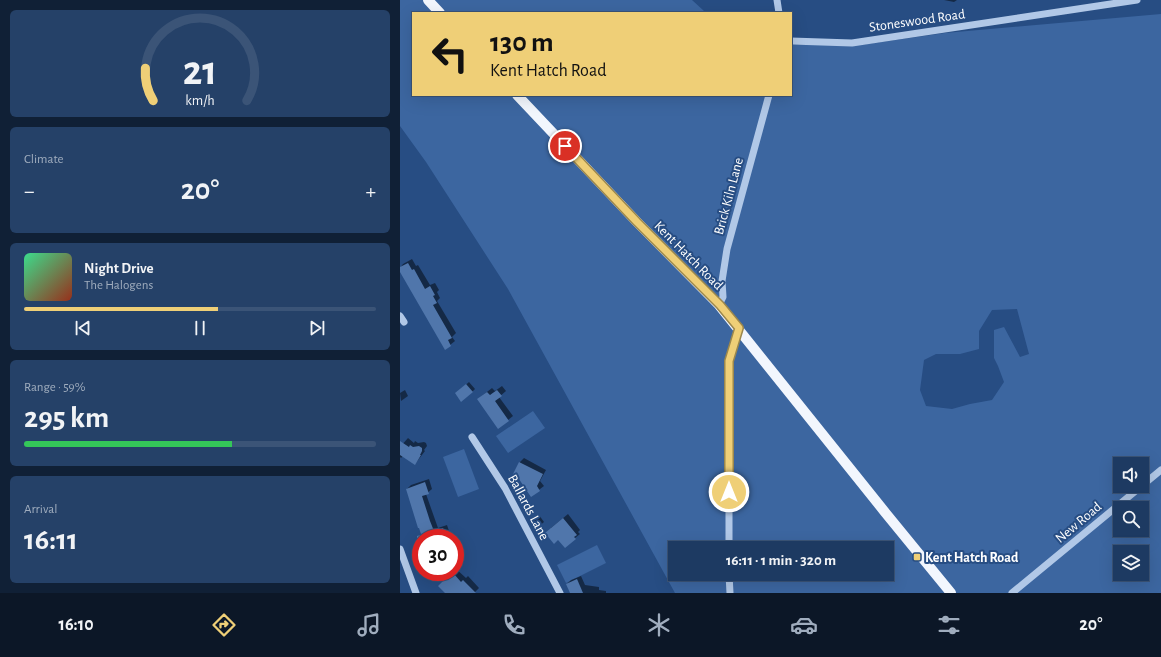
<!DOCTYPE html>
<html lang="en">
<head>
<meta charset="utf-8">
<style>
	:root { --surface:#1d3a62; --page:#254168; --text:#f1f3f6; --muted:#a0adbe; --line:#3b5477; --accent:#efcf77 }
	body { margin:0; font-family:"Alegreya Sans",sans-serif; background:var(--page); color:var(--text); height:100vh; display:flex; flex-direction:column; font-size:15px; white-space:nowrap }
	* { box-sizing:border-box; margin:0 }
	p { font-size:13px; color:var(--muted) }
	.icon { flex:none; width:22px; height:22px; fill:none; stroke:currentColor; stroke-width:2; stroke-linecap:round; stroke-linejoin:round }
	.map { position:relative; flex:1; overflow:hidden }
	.side { display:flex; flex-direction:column; gap:10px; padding:10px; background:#102036; width:400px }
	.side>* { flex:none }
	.hud { position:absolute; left:12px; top:12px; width:380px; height:84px; border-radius:0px; box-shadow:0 4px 16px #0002,0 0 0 1px var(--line); background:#efcf77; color:#111; overflow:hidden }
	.buttons { position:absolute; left:713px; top:457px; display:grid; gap:8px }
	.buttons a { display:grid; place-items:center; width:36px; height:36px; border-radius:0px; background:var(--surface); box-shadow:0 4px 16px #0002,0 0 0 1px var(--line); font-size:20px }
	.speed { position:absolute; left:12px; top:529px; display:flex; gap:8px; font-size:20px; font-weight:700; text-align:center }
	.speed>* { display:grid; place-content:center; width:52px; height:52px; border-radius:50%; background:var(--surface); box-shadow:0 4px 16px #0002,0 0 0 1px var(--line); line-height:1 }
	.speed .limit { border:6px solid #d22; background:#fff; color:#111 }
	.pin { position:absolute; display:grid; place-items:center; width:34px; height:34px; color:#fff; margin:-17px; border:2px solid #fff; border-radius:50%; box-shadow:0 1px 4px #0007 }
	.me { position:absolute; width:44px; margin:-22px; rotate:0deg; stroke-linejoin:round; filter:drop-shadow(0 0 3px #0008) }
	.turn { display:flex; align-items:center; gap:14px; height:84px; padding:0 12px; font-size:18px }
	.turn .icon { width:52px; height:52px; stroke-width:2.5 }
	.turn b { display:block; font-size:28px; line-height:34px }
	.big { font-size:30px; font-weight:600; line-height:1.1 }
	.side .card { flex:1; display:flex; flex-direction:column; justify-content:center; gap:6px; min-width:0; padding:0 14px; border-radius:6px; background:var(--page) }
	.side .dial { align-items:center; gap:0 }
	.dial svg { height:104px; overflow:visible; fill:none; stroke:var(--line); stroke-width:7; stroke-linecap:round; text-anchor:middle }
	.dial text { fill:var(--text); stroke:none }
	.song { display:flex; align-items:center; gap:12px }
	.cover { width:48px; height:48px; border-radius:6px; background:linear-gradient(135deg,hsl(150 70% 55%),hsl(10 70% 35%)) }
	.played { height:4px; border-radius:2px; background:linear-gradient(90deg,var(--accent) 55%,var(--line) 55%) }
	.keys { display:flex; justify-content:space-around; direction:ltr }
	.heat { display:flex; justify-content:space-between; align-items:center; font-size:22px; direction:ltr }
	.charge { height:6px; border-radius:3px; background:linear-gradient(90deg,#34c759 59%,var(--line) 0) }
	.trip { position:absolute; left:268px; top:541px; width:226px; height:40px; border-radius:0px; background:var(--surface); box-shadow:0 4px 16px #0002,0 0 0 1px var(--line); font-weight:600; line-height:40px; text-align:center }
	.menu { display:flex; height:64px; justify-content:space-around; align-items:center; background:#0c1727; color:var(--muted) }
	.menu .icon { width:28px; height:28px }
	.menu .selected { color:var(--accent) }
	.menu b { font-size:18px; color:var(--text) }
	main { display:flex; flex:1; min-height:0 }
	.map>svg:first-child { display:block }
	.green { fill:#3c66a0; fill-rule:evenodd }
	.shadow { fill:#0007 }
	.building { fill:#5076ab }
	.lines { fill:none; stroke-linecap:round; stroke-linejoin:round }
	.minor { stroke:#b1c8e7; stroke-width:7 }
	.major { stroke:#f2f6fd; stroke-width:10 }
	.route-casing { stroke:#9b874d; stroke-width:10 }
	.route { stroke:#efcf77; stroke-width:7 }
	.poi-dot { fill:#efcf77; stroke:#274d83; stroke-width:1.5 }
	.labels { text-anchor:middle; stroke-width:4; stroke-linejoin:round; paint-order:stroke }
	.street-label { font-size:14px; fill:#fff; stroke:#274d83 }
	.poi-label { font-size:14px; font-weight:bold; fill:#fff; stroke:#274d83; text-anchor:start }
</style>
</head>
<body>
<main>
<section class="side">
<div class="card dial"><svg viewBox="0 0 100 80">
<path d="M14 69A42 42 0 1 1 86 69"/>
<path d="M14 69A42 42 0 0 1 8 44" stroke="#efcf77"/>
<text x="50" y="56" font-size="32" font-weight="700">21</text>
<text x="50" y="72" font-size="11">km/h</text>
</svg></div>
<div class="card"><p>Climate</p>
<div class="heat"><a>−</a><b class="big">20°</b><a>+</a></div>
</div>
<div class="card">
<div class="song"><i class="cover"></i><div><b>Night Drive</b><p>The Halogens</p></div></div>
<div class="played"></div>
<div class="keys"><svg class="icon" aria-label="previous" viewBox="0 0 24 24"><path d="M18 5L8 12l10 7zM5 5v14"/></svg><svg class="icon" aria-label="pause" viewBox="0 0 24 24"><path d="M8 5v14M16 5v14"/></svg><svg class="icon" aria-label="next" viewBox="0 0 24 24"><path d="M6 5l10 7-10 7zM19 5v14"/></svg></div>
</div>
<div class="card"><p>Range · 59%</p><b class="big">295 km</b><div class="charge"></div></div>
<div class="card"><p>Arrival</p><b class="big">16:11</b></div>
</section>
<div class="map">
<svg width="761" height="593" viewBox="0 0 761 593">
	<rect width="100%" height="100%" fill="#274d83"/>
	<g class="green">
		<path d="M0 0H292L304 11 364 13H13V95H391V45H460L545 33 761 14V593H275L108 289 26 162 0 126ZM617 309 629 354 620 357 604 327 594 330V358L598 366 604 382 592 400 570 404 552 409 526 406 520 390 524 360 536 354H560L579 349V331L592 310ZM720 464H742V486H720ZM720 508H742V530H720ZM275 548H487V574H275ZM720 552H742V574H720Z"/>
		<polygon points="133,411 145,428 108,453 96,436"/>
		<polygon points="64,449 79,489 58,497 43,457"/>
		<polygon points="197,545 206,563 166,583 157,565"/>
	</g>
	<g class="shadow">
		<polygon points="544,0 557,0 554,2"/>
		<polygon points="12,259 16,266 18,265 30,285 35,283 39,290 37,292 40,298 37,301 56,333 52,337 55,341 45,349 0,270 0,268 3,264"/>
		<polygon points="69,382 75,389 72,392 59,391"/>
		<polygon points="102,386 106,391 99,397 113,416 108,420 78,399 92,388 95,391"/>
		<polygon points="5,390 8,396 1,401 0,393"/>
		<polygon points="8,438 14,443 15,441 18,443 24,442 26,443 27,446 24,450 25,451 15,464 3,456 1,458 0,457 0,447"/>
		<polygon points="124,458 146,470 140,481 144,486 132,495 120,479 116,483 111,480 120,462"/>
		<polygon points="29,479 32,489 26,494 38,528 47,525 50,534 46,538 26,538 7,489 11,485"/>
		<polygon points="168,514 180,530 178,532 180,534 175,538 151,528"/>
		<polygon points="139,515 144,522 138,527 133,520"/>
		<polygon points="55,568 66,578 68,576 79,588 74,593 56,593 50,572 55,572"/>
		<polygon points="181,576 185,585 199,587 199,590 206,591 206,593 171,593 167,584 171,580"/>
	</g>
	<g class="building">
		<polygon points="8,263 12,270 14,269 25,289 30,286 35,295 33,296 37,303 33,305 52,338 48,340 51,346 45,350 0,272 0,267"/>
		<polygon points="66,384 73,392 61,402 55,393"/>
		<polygon points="97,390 102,396 95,401 109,421 98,429 77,399 87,392 90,395"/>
		<polygon points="0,441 9,447 10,445 13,447 19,446 22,448 22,451 20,455 21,455 15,465 0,455"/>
		<polygon points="119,462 143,474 137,486 140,491 131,497 119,479 117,484 110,480"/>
		<polygon points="25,482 29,494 22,496 30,521 34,531 43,528 46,538 17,538 17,536 24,534 23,533 21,534 19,528 18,528 6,489"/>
		<polygon points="163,518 177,535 174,537 176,539 165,548 158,540 154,544 145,533"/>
		<polygon points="48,572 50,572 53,575 54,574 61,582 63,580 76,593 45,593 38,586 43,581 41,579"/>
		<polygon points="177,579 183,593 170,593 166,584"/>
	</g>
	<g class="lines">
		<g class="minor">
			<polyline points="377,0 379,13"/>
			<polyline points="391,41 452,43 737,0"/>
			<polyline points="319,305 323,297 322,281 327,249 369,95"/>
			<polyline points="0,316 4,322"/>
			<polyline points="72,437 105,488 160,593"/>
			<polyline points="329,548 329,361 339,328"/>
			<polyline points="0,549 16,593"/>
			<polyline points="329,574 330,593"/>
			<polyline points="612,593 761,470"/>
		</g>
		<g class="major">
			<polyline points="28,0 40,13"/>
			<polyline points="117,95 237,222 319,305 484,511 551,593"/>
		</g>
	</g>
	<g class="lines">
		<g class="route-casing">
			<polyline id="route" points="165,146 237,222 320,305 339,328 329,361 329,492"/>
		</g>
		<use href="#route" class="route"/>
	</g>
	<rect class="poi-dot" x="513" y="553" width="8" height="8" rx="2"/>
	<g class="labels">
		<g class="street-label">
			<text transform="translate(517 20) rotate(-8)" y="5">Stoneswood Road</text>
			<text transform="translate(328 196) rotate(-75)" y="5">Brick Kiln Lane</text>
			<text transform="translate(289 255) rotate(45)" y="5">Kent Hatch Road</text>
			<text transform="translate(129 507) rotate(62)" y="5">Ballards Lane</text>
			<text transform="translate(678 522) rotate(-40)" y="5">New Road</text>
		</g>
		<g class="poi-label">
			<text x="525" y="562">Kent Hatch Road</text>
		</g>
	</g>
</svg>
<div class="buttons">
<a><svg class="icon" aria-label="sound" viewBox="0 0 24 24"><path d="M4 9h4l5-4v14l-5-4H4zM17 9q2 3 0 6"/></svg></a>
<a><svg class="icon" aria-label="search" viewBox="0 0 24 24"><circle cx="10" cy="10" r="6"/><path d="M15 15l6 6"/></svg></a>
<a><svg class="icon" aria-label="layers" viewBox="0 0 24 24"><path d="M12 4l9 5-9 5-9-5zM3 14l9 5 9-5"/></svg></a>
</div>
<div class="speed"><div class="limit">30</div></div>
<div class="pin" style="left:165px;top:146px;background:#d93025"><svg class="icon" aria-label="arrive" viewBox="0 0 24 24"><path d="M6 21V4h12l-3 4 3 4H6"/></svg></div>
<svg class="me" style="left:329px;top:492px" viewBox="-20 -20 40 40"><circle r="17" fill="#efcf77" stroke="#fff" stroke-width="3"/><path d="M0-11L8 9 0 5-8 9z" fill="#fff"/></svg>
<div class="trip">16:11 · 1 min · 320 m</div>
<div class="hud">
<div class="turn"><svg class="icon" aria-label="left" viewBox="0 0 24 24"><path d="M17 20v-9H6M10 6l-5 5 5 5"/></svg><div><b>130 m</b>Kent Hatch Road</div></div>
</div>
</div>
</main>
<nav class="menu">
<b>16:10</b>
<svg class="icon selected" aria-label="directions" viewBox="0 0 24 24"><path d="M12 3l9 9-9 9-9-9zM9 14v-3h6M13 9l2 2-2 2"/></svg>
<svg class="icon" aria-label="music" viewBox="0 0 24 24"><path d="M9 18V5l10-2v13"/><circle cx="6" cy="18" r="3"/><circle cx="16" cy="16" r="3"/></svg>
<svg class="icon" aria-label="phone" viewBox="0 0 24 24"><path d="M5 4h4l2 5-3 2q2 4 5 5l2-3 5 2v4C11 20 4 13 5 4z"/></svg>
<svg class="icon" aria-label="climate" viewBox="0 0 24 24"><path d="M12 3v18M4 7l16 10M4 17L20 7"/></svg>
<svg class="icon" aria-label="car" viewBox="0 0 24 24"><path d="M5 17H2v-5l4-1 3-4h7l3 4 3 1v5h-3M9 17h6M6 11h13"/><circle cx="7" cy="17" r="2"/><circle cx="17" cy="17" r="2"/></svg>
<svg class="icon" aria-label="filters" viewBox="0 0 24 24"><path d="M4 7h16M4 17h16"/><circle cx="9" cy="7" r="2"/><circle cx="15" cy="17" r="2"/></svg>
<b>20°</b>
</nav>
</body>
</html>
